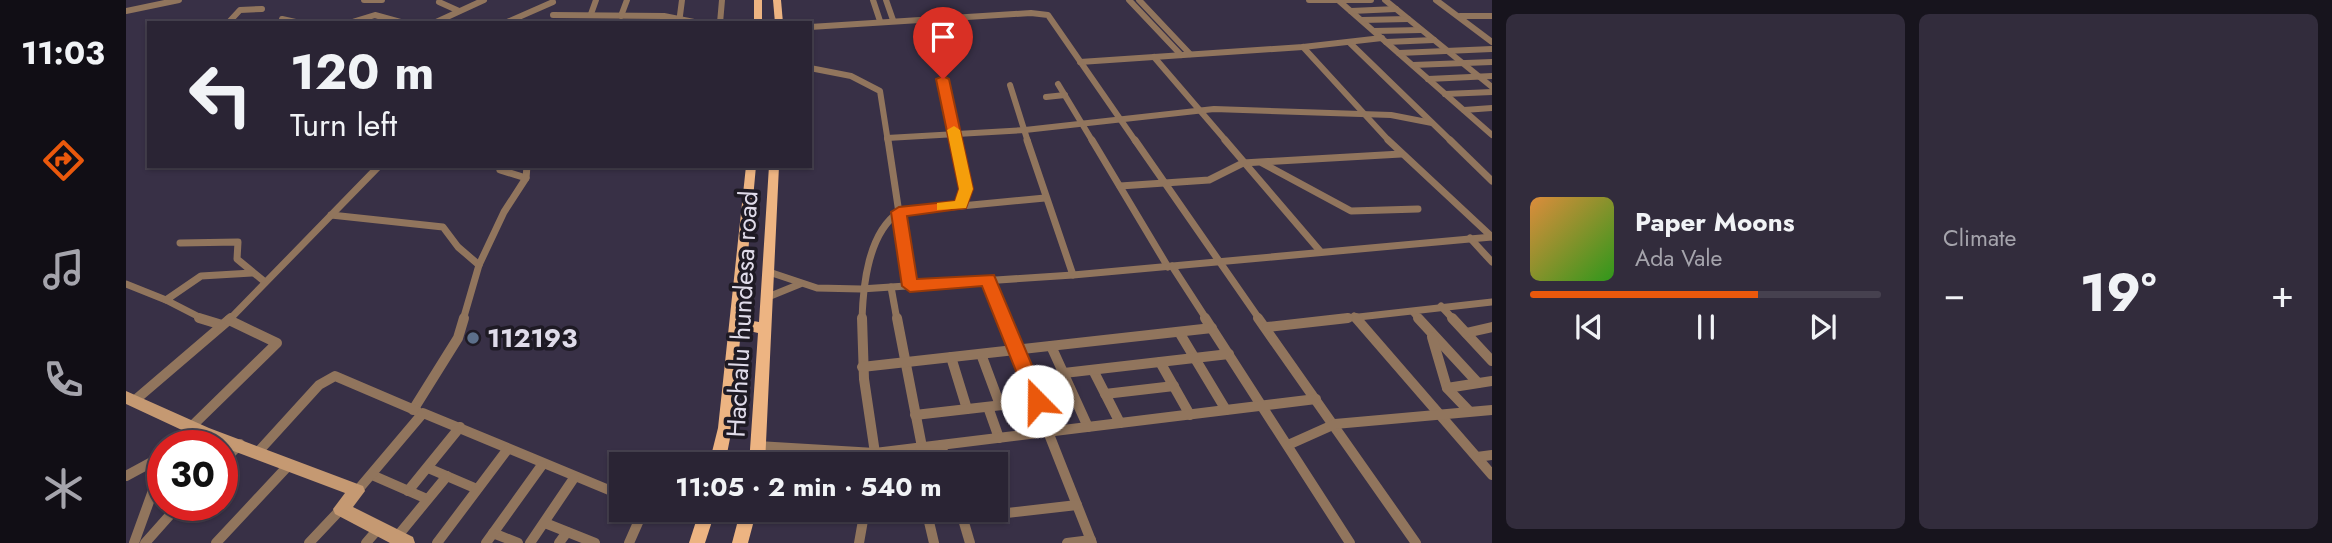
<!DOCTYPE html>
<html lang="en">
<head>
<meta charset="utf-8">
<style>
	:root { --surface:#2a2434; --page:#322c3c; --text:#f1f3f6; --muted:#a5a4ac; --line:#46414f; --accent:#ea580c }
	body { margin:0; font-family:Jost,sans-serif; background:var(--page); color:var(--text); height:100vh; display:flex; flex-direction:column; font-size:26px; white-space:nowrap }
	* { box-sizing:border-box; margin:0 }
	p { font-size:23px; color:var(--muted) }
	.icon { flex:none; width:38px; height:38px; fill:none; stroke:currentColor; stroke-width:2; stroke-linecap:round; stroke-linejoin:round }
	.map { position:relative; flex:1; overflow:hidden }
	.details { display:flex; flex-direction:column; gap:14px; padding:14px; background:#17141d; width:840px }
	.details>* { flex:none }
	.hud { position:absolute; left:21px; top:21px; width:665px; height:147px; border-radius:0px; box-shadow:0 2px 5px #0004,0 0 0 2px var(--line); background:#2a2434; color:var(--text); overflow:hidden }
	.speed { position:absolute; left:21px; top:430px; display:flex; gap:14px; font-size:35px; font-weight:700; text-align:center }
	.speed>* { display:grid; place-content:center; width:91px; height:91px; border-radius:50%; background:var(--surface); box-shadow:0 2px 5px #0004,0 0 0 2px var(--line); line-height:1 }
	.speed .limit { border:10px solid #d22; background:#fff; color:#111 }
	.pin { position:absolute; display:grid; place-items:center; width:60px; height:60px; color:#fff; margin:-72px -30px; border-radius:50% 50% 50% 0; rotate:-45deg; box-shadow:0 0 7px #0007 }
	.pin .icon { rotate:45deg }
	.me { position:absolute; width:77px; margin:-38px; rotate:338deg; stroke-linejoin:round; filter:drop-shadow(0 0 5px #0008) }
	.turn { display:flex; align-items:center; gap:24px; height:147px; padding:0 28px; font-size:32px }
	.turn .icon { width:91px; height:91px; stroke-width:2.5 }
	.turn b { display:block; font-size:49px; line-height:60px }
	.big { font-size:52px; font-weight:700; line-height:1.1 }
	.details .widget { flex:1; display:flex; flex-direction:column; justify-content:center; gap:10px; min-width:0; padding:0 24px; border-radius:10px; background:var(--page) }
	.song { display:flex; align-items:center; gap:21px }
	.cover { width:84px; height:84px; border-radius:10px; background:linear-gradient(135deg,hsl(30 70% 55%),hsl(110 70% 35%)) }
	.played { height:7px; border-radius:4px; background:linear-gradient(90deg,var(--accent) 65%,var(--line) 65%) }
	.keys { display:flex; justify-content:space-around; direction:ltr }
	.heat { display:flex; justify-content:space-between; align-items:center; font-size:38px; direction:ltr }
	.details .tiles { flex:1; display:grid; gap:14px; grid-template-columns:repeat(2,1fr) }
	.trip { position:absolute; left:483px; top:452px; width:399px; height:70px; border-radius:0px; background:var(--surface); box-shadow:0 2px 5px #0004,0 0 0 2px var(--line); font-weight:700; line-height:70px; text-align:center }
	main { display:flex; flex:1; min-height:0 }
	.tabs { display:flex; flex-direction:column; width:126px; justify-content:space-around; align-items:center; background:#110e15; color:var(--muted) }
	.tabs .icon { width:49px; height:49px }
	.tabs .on { color:var(--accent) }
	.tabs b { font-size:32px; color:var(--text) }
	.map>svg:first-child { display:block }
	.lines { fill:none; stroke-linecap:round; stroke-linejoin:round }
	.street-far2 { stroke:#91755d; stroke-width:6 }
	.street-far1 { stroke:#91755d; stroke-width:7 }
	.street { stroke:#91755d; stroke-width:10 }
	.secondary { fill:#c59972; fill-rule:evenodd }
	.primary { fill:#edb482; fill-rule:evenodd }
	.route { fill:#ea580c; stroke:#983908; stroke-width:2 }
	.slow { fill:#f59e0b }
	.service-dot { fill:#5c6f8a; stroke:#1e1a24; stroke-width:2.5 }
	.labels { text-anchor:middle; stroke-width:7; stroke-linejoin:round; paint-order:stroke }
	.street-label { font-size:26px; fill:#dfdbe9; stroke:#1e1a24 }
	.poi-label { font-size:26px; font-weight:bold; fill:#dfdbe9; stroke:#1e1a24; text-anchor:start }
</style>
</head>
<body>
<main>
<nav class="tabs">
<b>11:03</b>
<svg class="icon on" aria-label="directions" viewBox="0 0 24 24"><path d="M12 3l9 9-9 9-9-9zM9 14v-3h6M13 9l2 2-2 2"/></svg>
<svg class="icon" aria-label="music" viewBox="0 0 24 24"><path d="M9 18V5l10-2v13"/><circle cx="6" cy="18" r="3"/><circle cx="16" cy="16" r="3"/></svg>
<svg class="icon" aria-label="phone" viewBox="0 0 24 24"><path d="M5 4h4l2 5-3 2q2 4 5 5l2-3 5 2v4C11 20 4 13 5 4z"/></svg>
<svg class="icon" aria-label="climate" viewBox="0 0 24 24"><path d="M12 3v18M4 7l16 10M4 17L20 7"/></svg>
</nav>
<div class="map">
<svg width="1366" height="543" viewBox="0 0 1366 543">
	<rect width="100%" height="100%" fill="#383046"/>
	<g class="lines">
		<g class="street-far2">
			<polyline points="238,0 256,0"/>
			<polyline points="747,0 754,21"/>
			<polyline points="760,0 767,20"/>
			<polyline points="1003,0 1055,55"/>
			<polyline points="1013,0 1064,54"/>
			<polyline points="1183,0 1245,0"/>
			<polyline points="1212,0 1366,135"/>
			<polyline points="1259,0 1366,87"/>
			<polyline points="1310,0 1366,42"/>
			<polyline points="313,2 333,11"/>
			<polyline points="0,11 53,0"/>
			<polyline points="1225,11 1270,9"/>
			<polyline points="465,14 470,0"/>
			<polyline points="427,15 538,16 573,23"/>
			<polyline points="495,16 501,0"/>
			<polyline points="1334,16 1366,16"/>
			<polyline points="156,19 174,23"/>
			<polyline points="1236,20 1282,19"/>
			<polyline points="102,23 114,10 136,9"/>
			<polyline points="223,23 249,15 278,23"/>
			<polyline points="308,23 358,0"/>
			<polyline points="379,23 427,2"/>
			<polyline points="553,23 556,0"/>
			<polyline points="594,23 596,0"/>
			<polyline points="684,27 905,13 922,15 1010,142"/>
			<polyline points="1248,31 1295,30"/>
			<polyline points="1260,42 1308,40"/>
			<polyline points="1224,43 1326,142"/>
			<polyline points="1177,47 1264,142"/>
			<polyline points="1273,53 1366,49"/>
			<polyline points="1028,57 1101,142"/>
			<polyline points="954,62 1177,47 1256,38"/>
			<polyline points="1287,65 1366,62"/>
			<polyline points="684,68 725,76 754,91 762,142"/>
			<polyline points="817,79 833,142"/>
			<polyline points="1302,79 1366,76"/>
			<polyline points="932,84 967,142"/>
			<polyline points="884,85 902,142"/>
			<polyline points="1319,94 1366,92"/>
			<polyline points="920,97 939,95"/>
			<polyline points="1338,110 1366,108"/>
			<polyline points="761,138 899,130 1088,109 1265,115 1306,123"/>
		</g>
		<g class="street-far1">
			<polyline points="762,140 784,286"/>
			<polyline points="833,140 838,176 835,205"/>
			<polyline points="901,140 947,275"/>
			<polyline points="966,140 1042,267"/>
			<polyline points="1009,140 1134,320"/>
			<polyline points="1099,140 1194,251"/>
			<polyline points="1262,140 1366,237"/>
			<polyline points="1324,140 1366,181"/>
			<polyline points="1136,163 1225,211 1292,209"/>
			<polyline points="374,170 400,178"/>
			<polyline points="994,186 1083,180 1117,163 1275,154"/>
			<polyline points="205,215 317,227 332,247 353,265"/>
			<polyline points="1344,238 1366,262"/>
			<polyline points="54,243 112,242 111,259 139,282"/>
			<polyline points="1046,266 1081,320"/>
			<polyline points="643,272 691,288 735,289 947,275 1366,237"/>
			<polyline points="862,279 878,320"/>
			<polyline points="0,284 40,300"/>
			<polyline points="765,287 771,320"/>
			<polyline points="642,297 674,284"/>
			<polyline points="1315,306 1328,320"/>
			<polyline points="1287,312 1294,320"/>
			<polyline points="1228,316 1231,320"/>
			<polyline points="79,320 40,300 75,276 126,273"/>
			<polyline points="103,320 253,166"/>
			<polyline points="337,320 353,265 378,212 400,178 401,166"/>
			<path d="M736 320C737 285 742 233 773 212L919 198"/>
			<polyline points="1206,320 1366,302"/>
		</g>
		<g class="street">
			<polyline points="73,318 96,325"/>
			<polyline points="736,318 738,379 749,453 747,464"/>
			<polyline points="771,318 796,447"/>
			<polyline points="877,318 966,543"/>
			<polyline points="1079,318 1224,543"/>
			<polyline points="1132,318 1290,543"/>
			<polyline points="1230,318 1366,475"/>
			<polyline points="1292,318 1352,383"/>
			<polyline points="1326,318 1366,361"/>
			<polyline points="1141,327 1222,318"/>
			<polyline points="1053,332 1100,410"/>
			<polyline points="1340,333 1366,327"/>
			<polyline points="1306,337 1321,388 1343,411"/>
			<polyline points="925,346 962,427"/>
			<polyline points="855,354 874,405"/>
			<polyline points="825,357 841,409"/>
			<polyline points="1034,362 1064,415"/>
			<polyline points="736,367 1086,328"/>
			<polyline points="967,370 994,423"/>
			<polyline points="938,373 1103,354"/>
			<polyline points="1321,388 1366,381"/>
			<polyline points="979,394 1048,386"/>
			<polyline points="8,401 105,318"/>
			<polyline points="862,407 873,438"/>
			<polyline points="287,410 332,338 338,318"/>
			<polyline points="789,415 911,401"/>
			<polyline points="65,427 151,343 103,320"/>
			<polyline points="815,445 821,464"/>
			<polyline points="1162,445 1209,424 1366,410"/>
			<polyline points="54,446 78,433"/>
			<polyline points="633,446 749,453 1190,399"/>
			<polyline points="785,449 789,464"/>
			<polyline points="132,452 193,385 209,376 291,411"/>
			<polyline points="1351,457 1366,455"/>
			<polyline points="96,462 114,444"/>
			<polyline points="302,468 351,489"/>
			<polyline points="246,475 301,499"/>
			<polyline points="0,476 37,456"/>
			<polyline points="231,491 297,413 495,495"/>
			<polyline points="282,491 334,427"/>
			<polyline points="800,509 808,543"/>
			<polyline points="834,509 844,543"/>
			<polyline points="837,518 951,505"/>
			<polyline points="419,523 469,543"/>
			<polyline points="367,533 392,543"/>
			<polyline points="270,538 321,476"/>
			<polyline points="8,543 37,463"/>
			<polyline points="19,543 52,506"/>
			<polyline points="90,543 161,467"/>
			<polyline points="183,543 215,509"/>
			<polyline points="240,543 252,529"/>
			<polyline points="311,543 381,450"/>
			<polyline points="360,543 416,465"/>
			<polyline points="404,543 448,478"/>
			<polyline points="433,543 441,532"/>
			<polyline points="503,543 518,509"/>
			<polyline points="733,543 739,509"/>
			<polyline points="941,543 965,540"/>
		</g>
		<polygon class="secondary" points="0,391 83,428 237,486 239,491 227,507 287,537 289,543 264,543 209,514 207,509 219,493 73,438 0,404"/>
		<g class="primary">
			<rect x="628" y="0" width="8" height="23"/>
			<polygon points="647,0 655,0 657,23 649,23"/>
			<polygon points="620,166 630,166 616,319 633,322 643,166 653,166 639,464 623,464 632,333 615,329 606,428 599,464 583,464 592,428"/>
			<polygon points="574,509 590,509 579,543 563,543"/>
			<polygon points="615,509 631,509 622,543 606,543"/>
		</g>
	</g>
	<polygon class="route" points="817,76 823,79 847,189 840,208 781,216 791,279 868,275 921,401 918,407 905,407 902,401 856,286 784,292 776,286 765,212 773,207 829,201 833,189 810,79"/>
	<polygon class="slow" points="828,126 834,130 847,189 840,208 811,210 811,203 829,201 833,189 821,130"/>
	<circle class="service-dot" cx="347" cy="338" r="7"/>
	<g class="labels">
		<g class="street-label">
			<text transform="translate(616 314) rotate(-87)" y="9">Hachalu hundesa road</text>
		</g>
		<g class="poi-label">
			<text x="361" y="347">112193</text>
		</g>
	</g>
</svg>
<div class="speed"><div class="limit">30</div></div>
<div class="pin" style="left:817px;top:79px;background:#d93025"><svg class="icon" aria-label="arrive" viewBox="0 0 24 24"><path d="M6 21V4h12l-3 4 3 4H6"/></svg></div>
<svg class="me" style="left:911px;top:401px" viewBox="-20 -20 40 40"><circle r="19" fill="#fff"/><path d="M0-13L10 11 0 6-10 11z" fill="#ea580c"/></svg>
<div class="trip">11:05 · 2 min · 540 m</div>
<div class="hud">
<div class="turn"><svg class="icon" aria-label="left" viewBox="0 0 24 24"><path d="M17 20v-9H6M10 6l-5 5 5 5"/></svg><div><b>120 m</b>Turn left</div></div>
</div>
</div>
<section class="details">
<div class="tiles">
<div class="widget">
<div class="song"><i class="cover"></i><div><b>Paper Moons</b><p>Ada Vale</p></div></div>
<div class="played"></div>
<div class="keys"><svg class="icon" aria-label="previous" viewBox="0 0 24 24"><path d="M18 5L8 12l10 7zM5 5v14"/></svg><svg class="icon" aria-label="pause" viewBox="0 0 24 24"><path d="M8 5v14M16 5v14"/></svg><svg class="icon" aria-label="next" viewBox="0 0 24 24"><path d="M6 5l10 7-10 7zM19 5v14"/></svg></div>
</div>
<div class="widget"><p>Climate</p>
<div class="heat"><a>−</a><b class="big">19°</b><a>+</a></div>
</div>
</div>
</section>
</main>
</body>
</html>
